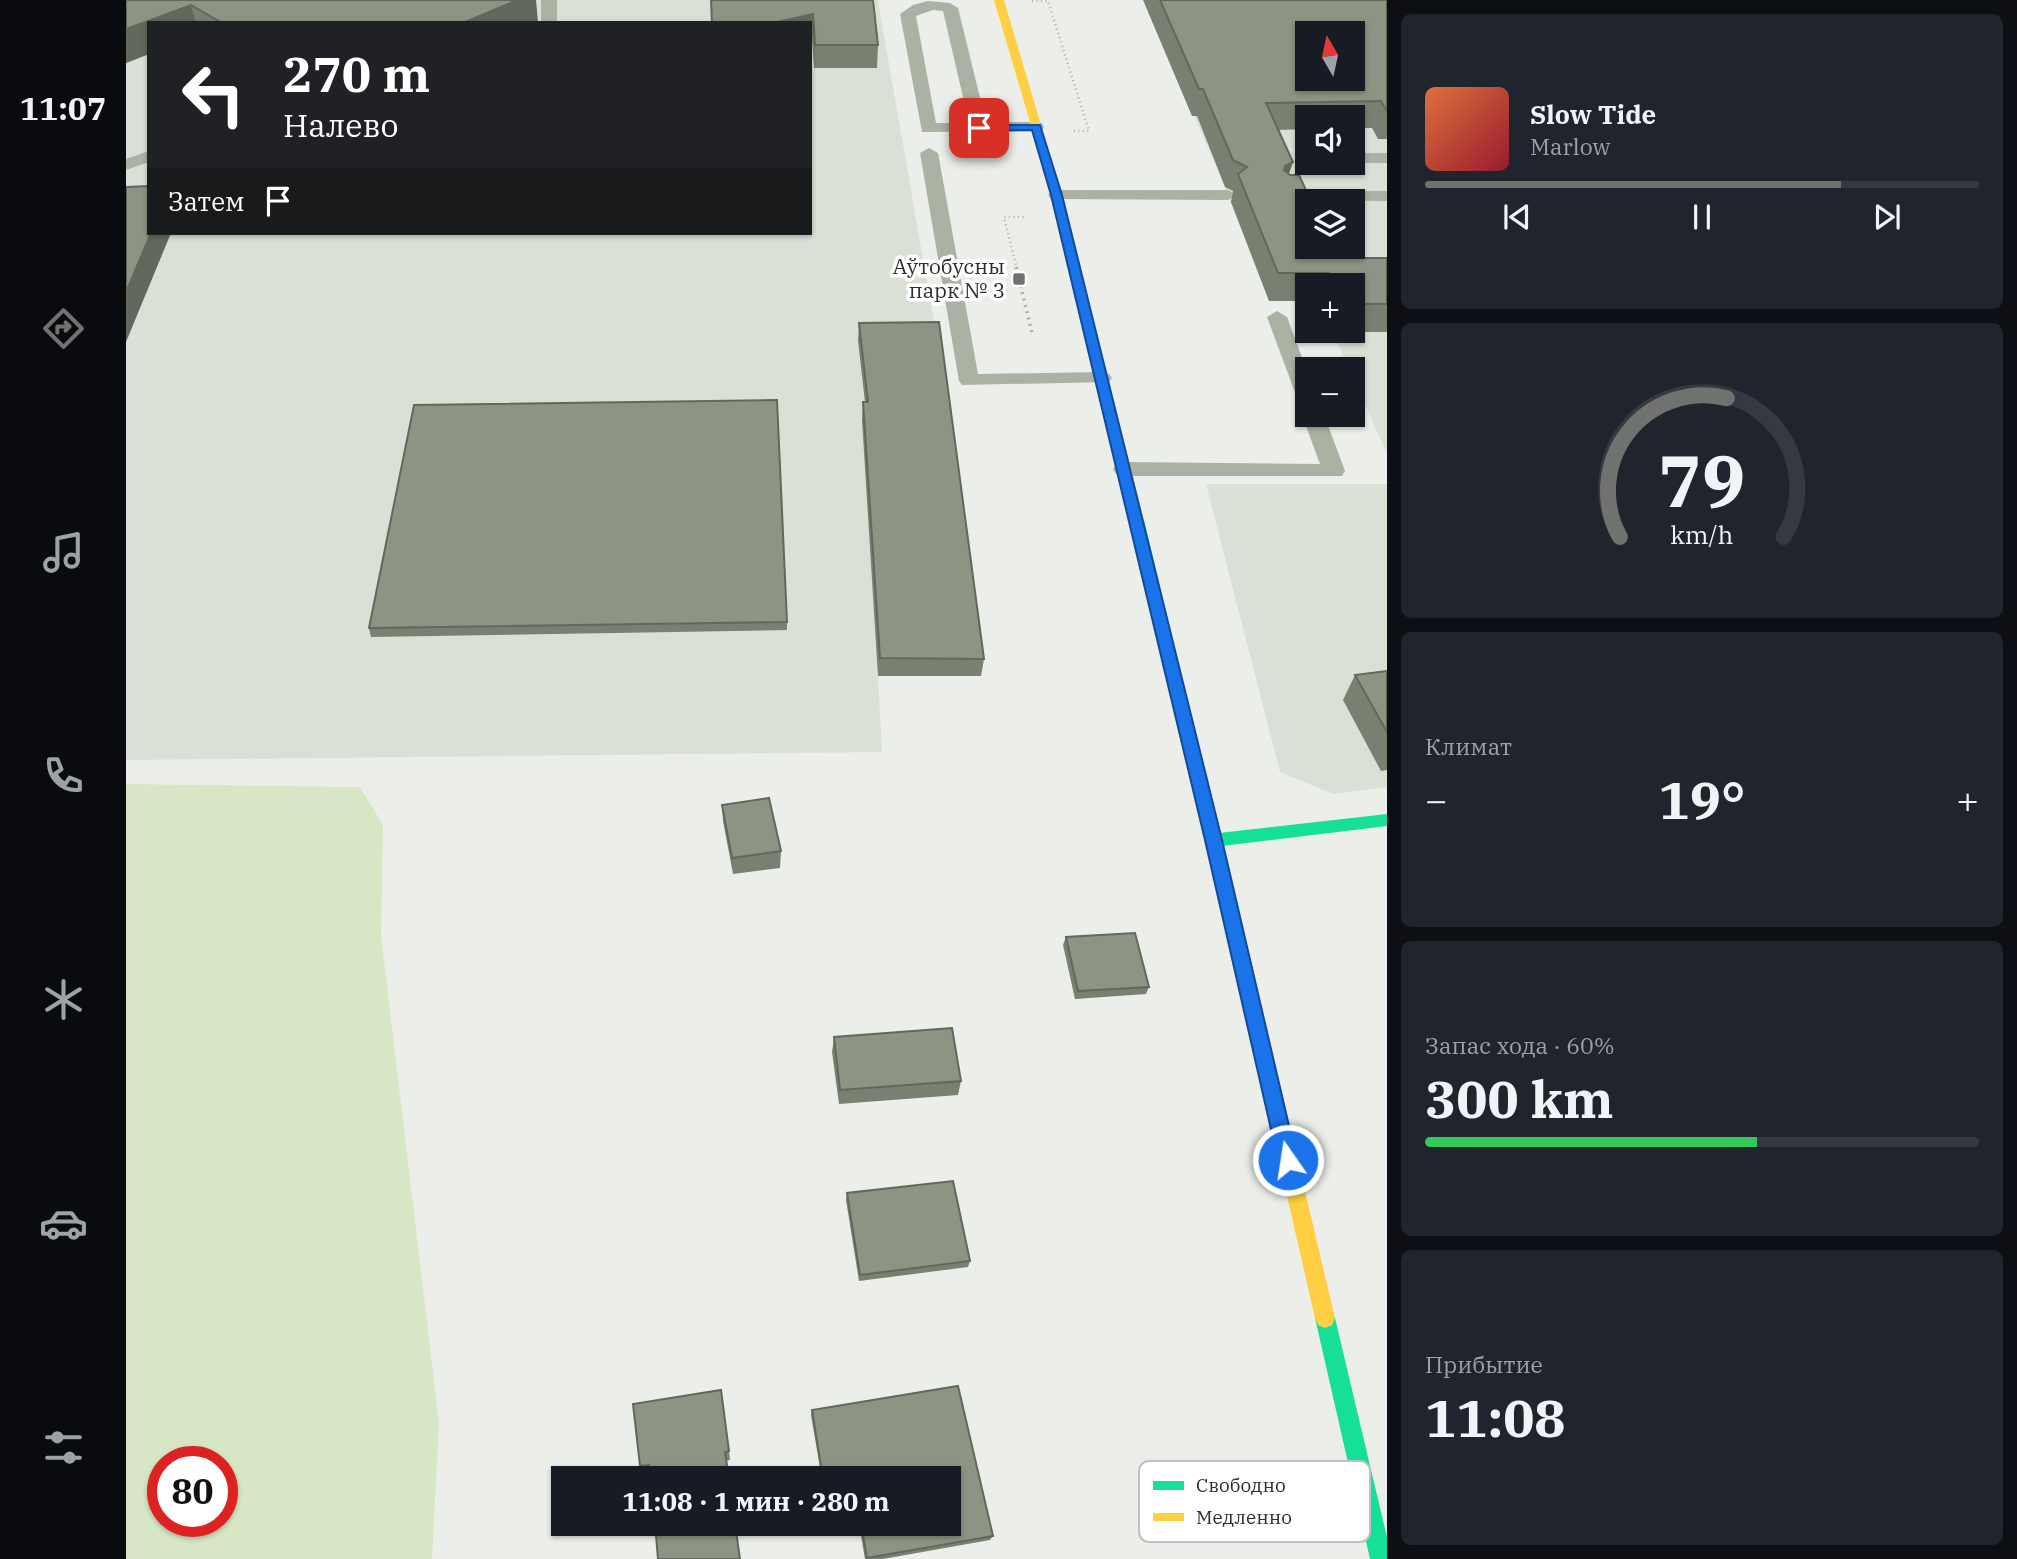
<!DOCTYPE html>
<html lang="ru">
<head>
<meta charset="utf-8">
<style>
	:root { --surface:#171b24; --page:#20242c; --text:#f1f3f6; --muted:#9ea1a6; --line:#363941; --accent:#70726f }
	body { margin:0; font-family:"IBM Plex Serif",serif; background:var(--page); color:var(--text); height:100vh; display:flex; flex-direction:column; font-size:26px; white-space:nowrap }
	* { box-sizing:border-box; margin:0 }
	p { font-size:23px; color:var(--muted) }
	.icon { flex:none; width:38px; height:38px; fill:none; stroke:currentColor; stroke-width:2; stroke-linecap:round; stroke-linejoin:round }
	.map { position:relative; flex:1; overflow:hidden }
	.side { display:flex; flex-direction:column; gap:14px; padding:14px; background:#0d0f14; width:630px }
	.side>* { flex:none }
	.guide { position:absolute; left:21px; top:21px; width:665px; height:214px; border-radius:0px; box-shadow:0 2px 5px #0004; background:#202124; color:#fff; overflow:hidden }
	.needle { width:46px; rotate:351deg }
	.tools { position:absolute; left:1169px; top:21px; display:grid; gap:14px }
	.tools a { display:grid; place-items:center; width:70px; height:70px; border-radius:0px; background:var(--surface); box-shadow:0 2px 5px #0004; font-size:35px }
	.speed { position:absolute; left:21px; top:1446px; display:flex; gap:14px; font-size:35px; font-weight:700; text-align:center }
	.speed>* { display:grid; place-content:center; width:91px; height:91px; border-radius:50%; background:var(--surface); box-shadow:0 2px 5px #0004; line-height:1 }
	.speed .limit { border:10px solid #d22; background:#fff; color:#111 }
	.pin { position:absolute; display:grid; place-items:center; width:60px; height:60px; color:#fff; margin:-30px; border-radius:14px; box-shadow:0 4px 10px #0006 }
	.me { position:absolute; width:77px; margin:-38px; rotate:347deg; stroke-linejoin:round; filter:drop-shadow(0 0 5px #0008) }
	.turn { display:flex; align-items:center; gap:24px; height:147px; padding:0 21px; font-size:32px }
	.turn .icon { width:91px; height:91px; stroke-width:2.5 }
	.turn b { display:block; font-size:49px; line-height:60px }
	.then { display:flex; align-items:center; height:66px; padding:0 21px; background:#0003; gap:14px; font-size:26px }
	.big { font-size:52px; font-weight:700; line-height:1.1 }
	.side .tile { flex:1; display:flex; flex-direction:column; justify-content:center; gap:10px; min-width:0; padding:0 24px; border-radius:10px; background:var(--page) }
	.side .dial { align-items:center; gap:0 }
	.dial svg { height:182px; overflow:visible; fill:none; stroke:var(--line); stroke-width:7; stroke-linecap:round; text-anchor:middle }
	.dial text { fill:var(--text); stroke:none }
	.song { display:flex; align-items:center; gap:21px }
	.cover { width:84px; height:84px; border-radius:10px; background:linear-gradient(135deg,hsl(20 70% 55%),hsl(350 70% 35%)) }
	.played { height:7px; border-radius:4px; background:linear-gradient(90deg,var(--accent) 75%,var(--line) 75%) }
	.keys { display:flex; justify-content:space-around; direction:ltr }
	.heat { display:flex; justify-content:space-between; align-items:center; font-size:38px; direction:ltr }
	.charge { height:10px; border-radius:5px; background:linear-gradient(90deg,#34c759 60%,var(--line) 0) }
	.trip { position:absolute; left:425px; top:1466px; width:410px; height:70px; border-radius:0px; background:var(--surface); box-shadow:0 2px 5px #0004; font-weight:700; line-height:70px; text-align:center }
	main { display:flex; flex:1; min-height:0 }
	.tab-bar { display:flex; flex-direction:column; width:126px; justify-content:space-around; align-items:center; background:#090b0e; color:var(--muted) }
	.tab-bar .icon { width:49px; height:49px }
	.tab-bar .active { color:var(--accent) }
	.tab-bar b { font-size:32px; color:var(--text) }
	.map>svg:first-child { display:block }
	.built { fill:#dbe0d6; fill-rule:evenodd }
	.green { fill:#d7e7c5; fill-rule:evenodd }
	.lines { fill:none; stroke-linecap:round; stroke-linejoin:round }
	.path-far1 { stroke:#abb1a7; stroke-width:2.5; stroke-dasharray:1 3.5; stroke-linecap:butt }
	.path { stroke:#abb1a7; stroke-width:3.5; stroke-dasharray:2 4.5; stroke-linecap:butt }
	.lane { fill:#abb2a3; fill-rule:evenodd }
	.fast { fill:#16e098; fill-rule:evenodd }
	.slow { fill:#ffcf43; fill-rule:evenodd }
	.wall { fill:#797f71 }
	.shaded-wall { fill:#63685c }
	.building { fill:#8d9483; stroke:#63685c; stroke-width:2; fill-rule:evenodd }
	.route { fill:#1a73e8; stroke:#114b97; stroke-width:2 }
	.poi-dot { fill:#70726f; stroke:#fff; stroke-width:2.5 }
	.labels { text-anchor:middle; stroke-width:7; stroke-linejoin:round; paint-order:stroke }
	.far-poi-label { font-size:21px; fill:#2e2f2d; stroke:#fff; text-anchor:end }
	.key { fill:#fff; stroke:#c0c1c0; stroke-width:2 }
	.key-label { font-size:19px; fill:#2e2f2d }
</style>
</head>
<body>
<main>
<nav class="tab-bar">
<b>11:07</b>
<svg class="icon active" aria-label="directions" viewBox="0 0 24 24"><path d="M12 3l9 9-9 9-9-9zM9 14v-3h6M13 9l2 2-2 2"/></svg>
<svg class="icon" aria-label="music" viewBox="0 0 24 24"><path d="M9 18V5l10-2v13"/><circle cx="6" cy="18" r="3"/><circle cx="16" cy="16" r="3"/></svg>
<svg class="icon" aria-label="phone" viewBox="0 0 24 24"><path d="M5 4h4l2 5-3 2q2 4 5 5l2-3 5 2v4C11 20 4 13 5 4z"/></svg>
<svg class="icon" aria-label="climate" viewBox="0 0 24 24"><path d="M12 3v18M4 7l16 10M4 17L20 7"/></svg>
<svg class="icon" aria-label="car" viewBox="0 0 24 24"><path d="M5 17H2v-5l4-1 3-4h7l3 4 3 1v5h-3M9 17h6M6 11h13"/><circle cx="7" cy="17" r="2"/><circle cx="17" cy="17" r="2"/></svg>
<svg class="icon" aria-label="filters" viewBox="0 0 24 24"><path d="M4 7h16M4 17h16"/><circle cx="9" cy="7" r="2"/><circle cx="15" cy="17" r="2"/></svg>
</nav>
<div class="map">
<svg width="1261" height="1559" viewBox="0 0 1261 1559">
	<rect width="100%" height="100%" fill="#eceee9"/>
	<g class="built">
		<path d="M0 0H756L752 1 820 391 855 676H752L756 752 0 760ZM23 23H684V233H23Z"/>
		<path d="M1017 0H1261V454L1227 377V369H1223L1206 331H1227V285H1181V301H1143L1092 170ZM1181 33H1227V79H1181ZM1181 117H1227V163H1181ZM1181 201H1227V247H1181Z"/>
		<polygon points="1080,484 1261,484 1261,787 1207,794 1154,772"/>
	</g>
	<path class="green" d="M0 784 234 787 257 825 255 935 313 1423 306 1559H0ZM37 1461H96V1521H37Z"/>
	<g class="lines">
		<g class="path-far1">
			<polyline points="906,1 922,1 963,131 947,131"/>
			<polyline points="891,269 878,217 901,217"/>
		</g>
		<polyline class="path" points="890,267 906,333"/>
		<g class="lane">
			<rect x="415" y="0" width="16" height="23"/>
			<path d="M802 1 824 3 832 8 860 122H910L916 123 918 127 916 131 796 132 774 14 787 5ZM807 10 817 11 843 123H810L790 16Z"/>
			<polygon points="803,148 812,153 852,374 976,372 983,374 986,378 983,382 836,385 833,381 794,153"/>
			<polygon points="23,151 23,162 0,170 0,159"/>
			<polygon points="1227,153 1261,153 1261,163 1226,163"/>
			<polygon points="931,190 1102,190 1111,195 1102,200 925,199 922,195"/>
			<polygon points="1161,191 1261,191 1261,201 1155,200 1152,196"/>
			<polygon points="1151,311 1161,317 1181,371 1181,404 1174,403 1171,398 1141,317"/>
			<polygon points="1181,410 1181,415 1198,415 1219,471 1216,476 998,476 990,474 987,469 990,464 998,462 1194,464 1176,415"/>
		</g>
		<g class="fast">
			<polygon points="1011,515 1018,520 1093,833 1261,814 1261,826 1096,846 1143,1039 1140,1045 1134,1047 1128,1045 1125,1039 1004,520"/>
			<polygon points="1199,1308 1206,1311 1209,1318 1261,1537 1261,1559 1244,1559 1189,1318 1192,1311"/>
		</g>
		<g class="slow">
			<polygon points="868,0 878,0 930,176 1018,520 1011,525 1004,520 920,176"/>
			<polygon points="1134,1031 1140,1033 1143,1039 1209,1318 1206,1325 1199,1328 1192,1325 1189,1318 1125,1039 1128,1033"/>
		</g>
	</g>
	<g class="wall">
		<polygon points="0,0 412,22 23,23 23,54 0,63"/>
		<polygon points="747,0 752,45 751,68 688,68 686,38 684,38 684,23 586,23"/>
		<polygon points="1017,0 1261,0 1261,139 1252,139 1246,128 1227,128 1227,117 1181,117 1181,129 1152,130 1163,175 1210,258 1261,258 1261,332 1207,332 1206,331 1227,331 1227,285 1181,285 1181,301 1143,301 1105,202 1107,191 1099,187 1071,116 1066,116"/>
		<polygon points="733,323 858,659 855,676 752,676 736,420 737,402 739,402 732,341"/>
		<polygon points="661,622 661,630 245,637 243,628"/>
		<polygon points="1261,671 1261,770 1255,771 1217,700 1229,675"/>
		<polygon points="596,805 655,851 654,868 607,874 597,821"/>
		<polygon points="940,937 1023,987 1020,994 949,999 937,945"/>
		<polygon points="708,1037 835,1081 832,1095 713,1104 706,1052"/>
		<polygon points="721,1193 844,1261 842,1267 733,1281 720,1200"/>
		<polygon points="832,1386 867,1536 864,1540 757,1559 739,1559 733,1524 822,1524 822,1479 696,1479 685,1415 686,1410"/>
		<polygon points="603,1451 604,1460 524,1474 517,1475 514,1466"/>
	</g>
	<g class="shaded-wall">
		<polygon points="391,0 410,0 412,22 337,23"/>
		<polygon points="65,5 70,23 23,23 23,54 0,63 0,29"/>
		<polygon points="687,14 686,38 684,38 684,23 647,23"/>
		<polygon points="1167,162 1158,189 1151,194 1159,166"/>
		<polygon points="25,233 45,233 0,342 0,292"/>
	</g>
	<g class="building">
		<polygon points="0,0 391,0 337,23 96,23 65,5 0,29"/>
		<polygon points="585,0 747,0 752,45 689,45 687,14 647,23 586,23"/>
		<path d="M1034 0H1261V111L1255 101 1140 103 1167 162 1159 166 1158 170 1164 175H1173L1185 201H1181V247H1205L1210 258H1261V304H1227V285H1209L1203 273H1152L1112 174 1121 167 1107 160 1077 89H1073ZM1181 33H1227V79H1181Z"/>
		<polygon points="23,186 23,233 25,233 0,292 0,187"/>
		<polygon points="813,322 858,659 754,658 737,402 742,402 733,323"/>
		<polygon points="651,400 661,622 243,628 288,405"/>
		<polygon points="1261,671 1261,732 1229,675"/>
		<polygon points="643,798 655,851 606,858 596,805"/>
		<polygon points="1009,933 1023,987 952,991 940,937"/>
		<polygon points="826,1028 835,1081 714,1090 708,1037"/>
		<polygon points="827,1181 844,1261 734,1275 721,1193"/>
		<polygon points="832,1386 867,1536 741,1558 735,1524 822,1524 822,1479 697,1479 686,1410"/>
		<polygon points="595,1390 603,1451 599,1452 603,1479 524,1479 523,1465 514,1466 507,1404"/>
		<polygon points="529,1524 609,1524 614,1559 532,1559"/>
	</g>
	<polygon class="route" points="850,125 914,125 936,195 1096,840 1171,1160 1168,1166 1162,1169 1155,1166 1152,1160 1079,840 925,195 906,130 853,131 850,130"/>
	<rect class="poi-dot" x="886" y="272" width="14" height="14" rx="3.5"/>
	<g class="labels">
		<g class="far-poi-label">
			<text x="879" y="274">Аўтобусны<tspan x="879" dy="24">парк № 3</tspan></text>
		</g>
	</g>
	<rect x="1013" y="1461" width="231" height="81" rx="10" class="key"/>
	<rect x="1027" y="1481" width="31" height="9" fill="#16e098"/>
	<rect x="1027" y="1513" width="31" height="8" fill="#ffcf43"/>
	<g class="key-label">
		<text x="1070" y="1492">Свободно</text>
		<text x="1070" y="1524">Медленно</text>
	</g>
</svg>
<div class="tools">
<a><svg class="needle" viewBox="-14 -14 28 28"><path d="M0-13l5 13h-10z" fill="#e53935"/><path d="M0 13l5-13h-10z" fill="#9ea1a6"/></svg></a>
<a><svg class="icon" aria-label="sound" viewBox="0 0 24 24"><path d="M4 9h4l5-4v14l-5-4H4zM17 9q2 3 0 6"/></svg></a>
<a><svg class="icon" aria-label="layers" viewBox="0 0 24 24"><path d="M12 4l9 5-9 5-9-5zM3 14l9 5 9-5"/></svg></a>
<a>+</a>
<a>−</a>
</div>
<div class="speed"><div class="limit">80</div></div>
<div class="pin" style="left:853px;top:128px;background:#d93025"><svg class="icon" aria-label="arrive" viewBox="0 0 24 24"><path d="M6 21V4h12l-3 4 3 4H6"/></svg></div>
<svg class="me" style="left:1162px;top:1160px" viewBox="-20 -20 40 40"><circle r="17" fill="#1a73e8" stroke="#fff" stroke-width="3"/><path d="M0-11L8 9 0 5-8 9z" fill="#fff"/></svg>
<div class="trip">11:08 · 1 мин · 280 m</div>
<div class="guide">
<div class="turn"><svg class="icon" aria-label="left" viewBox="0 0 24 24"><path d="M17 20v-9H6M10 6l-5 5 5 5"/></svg><div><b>270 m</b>Налево</div></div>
<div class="then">Затем<svg class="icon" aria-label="arrive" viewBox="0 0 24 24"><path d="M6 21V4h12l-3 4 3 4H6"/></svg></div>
</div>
</div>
<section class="side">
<div class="tile">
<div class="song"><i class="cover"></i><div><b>Slow Tide</b><p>Marlow</p></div></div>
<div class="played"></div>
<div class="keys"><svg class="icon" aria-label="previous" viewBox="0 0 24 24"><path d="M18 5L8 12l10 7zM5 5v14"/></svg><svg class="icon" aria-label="pause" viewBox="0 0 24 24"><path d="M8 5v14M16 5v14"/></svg><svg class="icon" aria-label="next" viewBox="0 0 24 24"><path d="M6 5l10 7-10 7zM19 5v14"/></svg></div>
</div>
<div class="tile dial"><svg viewBox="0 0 100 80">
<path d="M14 69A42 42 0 1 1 86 69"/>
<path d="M14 69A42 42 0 0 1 61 8" stroke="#70726f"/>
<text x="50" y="56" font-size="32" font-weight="700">79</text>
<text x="50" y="72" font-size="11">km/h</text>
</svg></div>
<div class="tile"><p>Климат</p>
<div class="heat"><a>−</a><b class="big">19°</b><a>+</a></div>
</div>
<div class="tile"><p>Запас хода · 60%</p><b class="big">300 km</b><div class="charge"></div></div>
<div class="tile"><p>Прибытие</p><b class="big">11:08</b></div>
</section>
</main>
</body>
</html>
